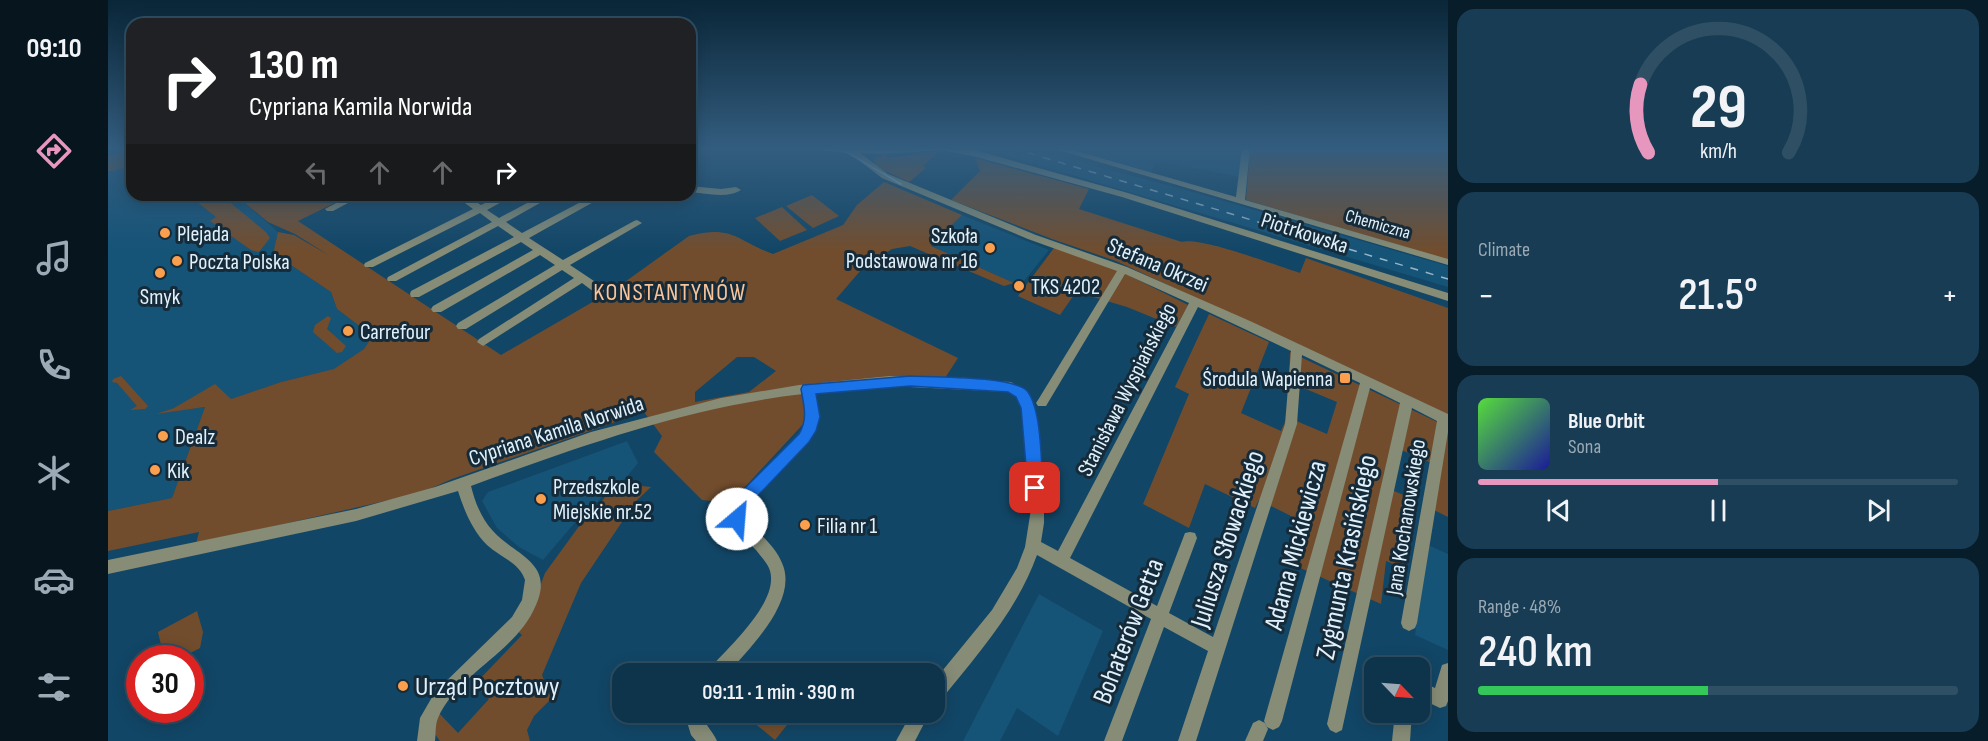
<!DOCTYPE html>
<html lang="en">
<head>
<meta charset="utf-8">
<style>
	:root { --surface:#0e344c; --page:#173c53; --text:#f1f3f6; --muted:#9baab5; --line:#2e4f64; --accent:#e797bd }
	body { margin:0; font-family:"Sofia Sans Condensed",sans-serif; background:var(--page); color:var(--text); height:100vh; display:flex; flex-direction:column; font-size:22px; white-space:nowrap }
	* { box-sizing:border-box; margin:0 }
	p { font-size:20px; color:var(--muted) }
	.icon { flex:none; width:33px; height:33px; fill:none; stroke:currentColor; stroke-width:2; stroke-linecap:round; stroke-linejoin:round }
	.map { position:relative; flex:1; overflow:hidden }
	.panel { display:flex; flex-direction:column; gap:9px; padding:9px; background:#081d2a; width:540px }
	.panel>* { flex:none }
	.hud { position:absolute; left:18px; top:18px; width:570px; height:183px; border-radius:18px; box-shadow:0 3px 15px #0003,0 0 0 2px var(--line); background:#202124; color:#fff; overflow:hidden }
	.needle { width:39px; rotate:115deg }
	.tools { position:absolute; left:1256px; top:657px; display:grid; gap:12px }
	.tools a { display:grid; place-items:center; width:66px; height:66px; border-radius:12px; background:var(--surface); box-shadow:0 3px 15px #0003,0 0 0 2px var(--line); font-size:30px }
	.speed { position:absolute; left:18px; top:645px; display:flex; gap:12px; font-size:30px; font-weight:700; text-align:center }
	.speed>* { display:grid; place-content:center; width:78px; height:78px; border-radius:50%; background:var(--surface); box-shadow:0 3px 15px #0003,0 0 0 2px var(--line); line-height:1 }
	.speed .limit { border:9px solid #d22; background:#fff; color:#111 }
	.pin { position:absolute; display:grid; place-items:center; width:51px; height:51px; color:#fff; margin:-26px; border-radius:12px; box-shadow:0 3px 9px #0006 }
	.me { position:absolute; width:66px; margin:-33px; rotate:27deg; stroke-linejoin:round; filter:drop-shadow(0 0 4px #0008) }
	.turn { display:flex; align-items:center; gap:21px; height:126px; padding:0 24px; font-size:27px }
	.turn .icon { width:78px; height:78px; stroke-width:2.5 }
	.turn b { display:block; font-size:42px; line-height:51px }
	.lanes { display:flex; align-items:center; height:57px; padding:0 24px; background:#0003; justify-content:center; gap:30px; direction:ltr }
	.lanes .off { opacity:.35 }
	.big { font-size:45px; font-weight:600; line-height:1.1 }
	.panel .widget { flex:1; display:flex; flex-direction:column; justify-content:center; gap:9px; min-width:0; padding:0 21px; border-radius:18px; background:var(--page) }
	.panel .dial { align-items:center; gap:0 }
	.dial svg { height:156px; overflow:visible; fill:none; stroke:var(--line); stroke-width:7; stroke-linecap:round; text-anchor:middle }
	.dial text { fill:var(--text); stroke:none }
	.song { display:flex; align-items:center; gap:18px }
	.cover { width:72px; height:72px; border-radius:9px; background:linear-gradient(135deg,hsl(110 70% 55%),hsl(240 70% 35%)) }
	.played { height:6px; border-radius:3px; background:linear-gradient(90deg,var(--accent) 50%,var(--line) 50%) }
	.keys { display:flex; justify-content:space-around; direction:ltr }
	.heat { display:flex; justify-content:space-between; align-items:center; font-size:33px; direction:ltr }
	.charge { height:9px; border-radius:4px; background:linear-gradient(90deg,#34c759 48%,var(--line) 0) }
	.trip { position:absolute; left:504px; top:663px; width:333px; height:60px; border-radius:18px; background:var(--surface); box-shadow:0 3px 15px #0003,0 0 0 2px var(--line); font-weight:600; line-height:60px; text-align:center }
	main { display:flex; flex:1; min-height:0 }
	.dock { display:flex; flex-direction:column; width:108px; justify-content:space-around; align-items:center; background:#06151e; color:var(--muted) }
	.dock .icon { width:42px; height:42px }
	.dock .selected { color:var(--accent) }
	.dock b { font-size:27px; color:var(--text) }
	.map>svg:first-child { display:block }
	.built { fill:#155377 }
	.green { fill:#724d2d; fill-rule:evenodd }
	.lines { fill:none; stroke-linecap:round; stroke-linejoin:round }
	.minor { fill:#868c76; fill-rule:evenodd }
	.tram { stroke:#9ab6c8; stroke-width:1.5 }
	.rail { stroke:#9ab6c8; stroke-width:1.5; stroke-dasharray:8 8; stroke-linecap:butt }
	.route { fill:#1a73e8; stroke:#114b97; stroke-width:1.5 }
	.poi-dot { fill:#fa9f4e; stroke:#162b39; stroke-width:2 }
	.labels { text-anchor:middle; stroke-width:6; stroke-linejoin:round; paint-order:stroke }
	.far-street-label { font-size:18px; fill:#e1f1fc; stroke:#162b39 }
	.street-label { font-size:22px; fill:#e1f1fc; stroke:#162b39 }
	.poi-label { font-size:22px; fill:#e1f1fc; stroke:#162b39; text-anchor:start }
	.neighbourhood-label { font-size:24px; letter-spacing:1.5px; fill:#f8c49b; stroke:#162b39 }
	.near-street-label { font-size:27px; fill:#e1f1fc; stroke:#162b39 }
	.near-poi-label { font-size:27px; fill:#e1f1fc; stroke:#162b39; text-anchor:start }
</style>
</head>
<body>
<main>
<nav class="dock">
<b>09:10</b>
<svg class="icon selected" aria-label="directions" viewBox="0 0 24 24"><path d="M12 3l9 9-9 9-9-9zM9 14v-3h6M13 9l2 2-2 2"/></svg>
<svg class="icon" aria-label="music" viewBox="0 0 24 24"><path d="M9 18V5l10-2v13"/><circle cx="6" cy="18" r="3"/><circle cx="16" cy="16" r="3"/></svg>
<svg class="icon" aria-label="phone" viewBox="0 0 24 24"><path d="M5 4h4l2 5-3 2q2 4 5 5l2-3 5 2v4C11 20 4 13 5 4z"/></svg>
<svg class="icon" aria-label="climate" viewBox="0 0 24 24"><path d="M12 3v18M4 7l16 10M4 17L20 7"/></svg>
<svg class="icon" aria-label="car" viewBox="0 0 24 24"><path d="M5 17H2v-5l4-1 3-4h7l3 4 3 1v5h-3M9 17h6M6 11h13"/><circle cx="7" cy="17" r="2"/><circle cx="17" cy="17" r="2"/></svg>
<svg class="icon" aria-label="filters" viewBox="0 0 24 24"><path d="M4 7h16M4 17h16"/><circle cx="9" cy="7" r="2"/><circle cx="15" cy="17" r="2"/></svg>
</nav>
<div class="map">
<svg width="1340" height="741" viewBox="0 0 1340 741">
	<rect width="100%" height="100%" fill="#124666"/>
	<g class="built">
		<polygon points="874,148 918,148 1067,187 1340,266 1340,287"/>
		<polygon points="959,148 1134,148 1132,177 1049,161 1043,172"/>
		<polygon points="24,166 24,195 127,195 170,232 166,249 168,255 223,292 229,309 262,334 262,340 256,349 227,369 173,382 123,399 66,408 52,413 97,407 64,498 0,511 0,172"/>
		<polygon points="854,215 941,250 912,286 823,246"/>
		<polygon points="519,441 530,463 517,479 505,484 485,507 482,505 435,560 411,547 389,528 374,501 380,492"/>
		<polygon points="1318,544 1340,554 1340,650 1307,635"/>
		<polygon points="931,594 995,631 950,736 909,708 892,741 855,741"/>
	</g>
	<g class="green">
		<polygon points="1142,148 1340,148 1340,260 1138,200"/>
		<polygon points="24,150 24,166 0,172 0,156"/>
		<polygon points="831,151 815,166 818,168 801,182 767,166 766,159 778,154 780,158"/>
		<path d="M867 158 981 189 971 209 1074 242C1092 236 1169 266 1192 273L1198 258 1340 308V415L1008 261 944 239 843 200 872 171Z"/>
		<path d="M776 182 854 215 823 246 906 283 896 286 802 246 784 249 753 270 728 299 850 358 837 378 783 377 700 384 695 399 698 421 622 503 594 500 546 452 554 436 536 412 344 479 312 493 88 544 91 532 0 551V511L64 498 97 407 48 414 66 408 107 384 123 399 173 382 226 369 256 349 262 340V334L229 309 223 292 168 255 166 249 170 232 186 235 222 256 187 234 160 222 127 195H243L190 221 393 355 507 289 581 236C625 224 629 241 665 254L735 225 749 205ZM629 357H646L668 371 641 392 587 402V392Z"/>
		<polygon points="100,195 113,195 158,232 162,238 151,252 143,250 102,221 108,217 89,202"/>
		<polygon points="704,195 731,216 705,228 678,206"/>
		<polygon points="674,207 699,230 672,241 647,218"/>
		<polygon points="946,248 1006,268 1080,305 1068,327 1019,307 968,292 952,315 912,297 910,296"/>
		<polygon points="1101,314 1161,342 1133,413 1173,431 1179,417 1219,434 1229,402 1181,382 1182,352 1340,427 1340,517 1318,506 1324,463 1291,449 1285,477 1286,491 1310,501 1295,568 1278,561 1273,604 1188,566 1199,524 1151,500 1147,508 1097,484 1081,528 1035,504 1081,394 1067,387"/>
		<polygon points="220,316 223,318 219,329 238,346 234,352 229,353 205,332 207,325"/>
		<polygon points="13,376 40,406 37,409 22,410 29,406 9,383 4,382 5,379"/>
		<polygon points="514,484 543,487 528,501 473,583 434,675 443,699 426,716 419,730 422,741 332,741 324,730 329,711 350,733 381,699 366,685 414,635 408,630 427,600 437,573 477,518 481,519 497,497"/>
		<polygon points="89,611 95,632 92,648 73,658 56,658 50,632"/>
		<polygon points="682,712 687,715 667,740 634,713"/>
	</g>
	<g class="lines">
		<g class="minor">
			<path d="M711 148H853L866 150 1020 193 1340 293V301L1014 197 865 156 833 150 773 154 752 153 780 174 928 235 1019 267 1142 321 1340 414V432L1309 623 1307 628 1301 631 1295 628 1293 623 1329 421 1304 408 1234 730 1228 733 1222 730 1219 724 1292 403 1262 388 1174 721 1171 727 1165 730 1159 727 1156 721 1252 383 1194 355 1189 424 1088 741H1070L1100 651 1056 627 1014 741H996L1043 619 929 555C909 611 869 655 832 701L826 703V681L884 610 909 568 917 547 923 509 920 465 914 408 909 397 901 392 782 386 707 393 711 417 701 442 638 507 636 517C648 531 667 545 674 563 691 600 642 648 619 674H600L602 668C621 647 665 607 663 577 663 566 654 558 648 550 638 539 623 528 621 513 636 482 693 446 698 418 700 411 696 401 695 394 580 407 470 447 363 486 367 502 373 518 385 531 406 555 447 562 428 605 408 653 350 673 330 718 327 725 328 734 327 741H309L312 718 327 692 404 617 414 600 417 580C412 563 392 557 379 545 364 530 356 510 350 491L248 521 0 574V560L248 509 327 487 483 432 613 398 691 385 782 376 903 382 918 391 926 408 936 494V523L933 542 950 551 1081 303 1017 274 938 406H930L928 403 930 400 1009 271 920 239 774 178 740 152 715 151ZM1090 307 1183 351 1177 424 1105 637 1061 613 1089 538 1087 533 1082 532 1077 533 1049 606 962 558Z"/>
			<polygon points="944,148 958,148 1128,197 1134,148 1142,148 1137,200 1340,259 1340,265"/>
			<path d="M582 186 613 189 628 187 633 190C619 199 598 193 582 192Z"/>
			<polygon points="243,195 255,195 225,211 219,211 217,209"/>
			<polygon points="346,195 357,195 373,205 394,195 406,195 379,210 391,218 434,195 446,195 398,222 414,233 486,195 498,195 421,238 455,260 526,221 529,220 534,223 462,265 498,289 499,292 498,295 490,295 474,283 375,346 369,342 371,339 466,278 454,270 358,329 350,329 348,326 350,323 447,265 432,255 333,312 325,312 323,309 325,306 425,250 413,242 311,297 303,297 302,294 303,291 406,237 390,226 288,281 280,281 279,279 280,277 384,222 372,213 265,267 257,267 256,265 257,263 365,209"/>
			<polygon points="1340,663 1340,701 1338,706 1332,708 1311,698 1311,681 1327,688 1334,665"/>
			<path d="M576 712H593C596 724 604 730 609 741H588L583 735Z"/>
			<polygon points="804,712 822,712 807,741 788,741"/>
			<polygon points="1287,712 1304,712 1302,741 1284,741"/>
			<polygon points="1151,720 1157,723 1160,729 1155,741 1137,741 1145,723"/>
		</g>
		<g class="tram">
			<polyline points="724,148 740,153 793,184"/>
			<polyline points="735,148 807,148"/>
		</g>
		<polyline class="rail" points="904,148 1340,279"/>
	</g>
	<linearGradient id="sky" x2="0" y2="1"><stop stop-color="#0a2638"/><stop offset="0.59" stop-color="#335d7f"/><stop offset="1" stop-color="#335d7f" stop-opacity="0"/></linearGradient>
	<rect width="1340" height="252" fill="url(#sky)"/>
	<path class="route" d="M802 376C825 377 909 376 920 392 934 412 933 463 935 488L933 493 927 495 920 488 913 408 908 397 900 392 802 386 708 394 712 417 708 431 701 442 638 508 634 524H623L620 513 627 498 691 434C700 419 696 406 693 389L695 385Z"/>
	<g class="poi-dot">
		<circle cx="57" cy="233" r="6"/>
		<circle cx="882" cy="248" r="6"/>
		<circle cx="69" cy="261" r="6"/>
		<circle cx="52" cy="273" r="6"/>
		<circle cx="911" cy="286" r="6"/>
		<circle cx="240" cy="331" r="6"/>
		<rect x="1231" y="372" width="12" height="12" rx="3"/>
		<circle cx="55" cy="436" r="6"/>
		<circle cx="47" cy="470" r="6"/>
		<circle cx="433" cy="499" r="6"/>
		<circle cx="697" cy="525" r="6"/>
		<circle cx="295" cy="686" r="6"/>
	</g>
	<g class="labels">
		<g class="far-street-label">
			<text transform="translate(1270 224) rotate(16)" y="6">Chemiczna</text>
		</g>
		<g class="street-label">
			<text transform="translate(1197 232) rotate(18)" y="8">Piotrkowska</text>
			<text transform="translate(1050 264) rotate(23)" y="8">Stefana Okrzei</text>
			<text transform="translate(1018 389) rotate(-63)" y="8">Stanisława Wyspiańskiego</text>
			<text transform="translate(448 430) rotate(-18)" y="8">Cypriana Kamila Norwida</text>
			<text transform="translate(1297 517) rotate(-81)" y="8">Jana Kochanowskiego</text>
		</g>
		<g class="poi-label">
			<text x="69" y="241">Plejada</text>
			<text x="870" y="243" text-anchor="end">Szkoła<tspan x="870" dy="25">Podstawowa nr 16</tspan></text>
			<text x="81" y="269">Poczta Polska</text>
			<text x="923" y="294">TKS 4202</text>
			<text x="52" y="304" text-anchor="middle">Smyk</text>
			<text x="252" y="339">Carrefour</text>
			<text x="1225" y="386" text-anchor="end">Środula Wapienna</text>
			<text x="67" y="444">Dealz</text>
			<text x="59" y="478">Kik</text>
			<text x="445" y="494">Przedszkole<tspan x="445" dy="25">Miejskie nr.52</tspan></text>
			<text x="709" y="533">Filia nr 1</text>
		</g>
		<g class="neighbourhood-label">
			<text x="562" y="300">KONSTANTYNÓW</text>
		</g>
		<g class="near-street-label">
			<text transform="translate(1119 539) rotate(-72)" y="9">Juliusza Słowackiego</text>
			<text transform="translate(1187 545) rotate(-75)" y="9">Adama Mickiewicza</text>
			<text transform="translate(1238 557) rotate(-78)" y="9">Zygmunta Krasińskiego</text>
			<text transform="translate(1020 631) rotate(-69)" y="9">Bohaterów Getta</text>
		</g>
		<g class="near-poi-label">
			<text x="307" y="695">Urząd Pocztowy</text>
		</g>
	</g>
</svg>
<div class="tools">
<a><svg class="needle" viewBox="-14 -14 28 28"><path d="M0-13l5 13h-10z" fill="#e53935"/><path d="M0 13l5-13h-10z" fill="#9baab5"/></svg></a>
</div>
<div class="speed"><div class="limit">30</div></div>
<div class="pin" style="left:927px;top:488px;background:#d93025"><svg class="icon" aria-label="arrive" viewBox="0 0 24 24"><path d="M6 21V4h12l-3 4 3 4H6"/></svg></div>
<svg class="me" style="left:629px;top:519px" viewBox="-20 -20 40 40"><circle r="19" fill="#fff"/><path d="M0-13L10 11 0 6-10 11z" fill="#1a73e8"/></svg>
<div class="trip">09:11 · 1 min · 390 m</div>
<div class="hud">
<div class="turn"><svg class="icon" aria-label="right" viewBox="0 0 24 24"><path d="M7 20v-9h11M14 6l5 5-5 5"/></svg><div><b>130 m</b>Cypriana Kamila Norwida</div></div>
<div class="lanes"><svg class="icon off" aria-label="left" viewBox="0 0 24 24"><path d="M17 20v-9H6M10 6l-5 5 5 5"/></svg><svg class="icon off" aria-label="ahead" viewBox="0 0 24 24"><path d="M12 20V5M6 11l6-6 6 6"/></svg><svg class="icon off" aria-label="ahead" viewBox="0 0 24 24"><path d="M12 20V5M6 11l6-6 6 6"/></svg><svg class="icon" aria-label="right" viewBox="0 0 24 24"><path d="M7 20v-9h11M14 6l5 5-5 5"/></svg></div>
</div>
</div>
<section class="panel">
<div class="widget dial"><svg viewBox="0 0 100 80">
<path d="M14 69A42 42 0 1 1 86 69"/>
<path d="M14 69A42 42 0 0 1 10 34" stroke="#e797bd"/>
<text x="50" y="56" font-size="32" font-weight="700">29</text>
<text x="50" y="72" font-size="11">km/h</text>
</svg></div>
<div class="widget"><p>Climate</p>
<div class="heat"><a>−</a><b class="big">21.5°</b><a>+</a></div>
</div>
<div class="widget">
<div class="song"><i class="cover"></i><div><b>Blue Orbit</b><p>Sona</p></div></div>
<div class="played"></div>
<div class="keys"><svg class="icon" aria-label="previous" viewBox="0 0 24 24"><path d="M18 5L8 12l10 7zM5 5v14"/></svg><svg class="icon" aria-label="pause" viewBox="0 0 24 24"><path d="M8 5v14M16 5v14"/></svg><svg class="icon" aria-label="next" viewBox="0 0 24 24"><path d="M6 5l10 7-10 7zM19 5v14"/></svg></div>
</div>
<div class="widget"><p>Range · 48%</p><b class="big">240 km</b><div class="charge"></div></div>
</section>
</main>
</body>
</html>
